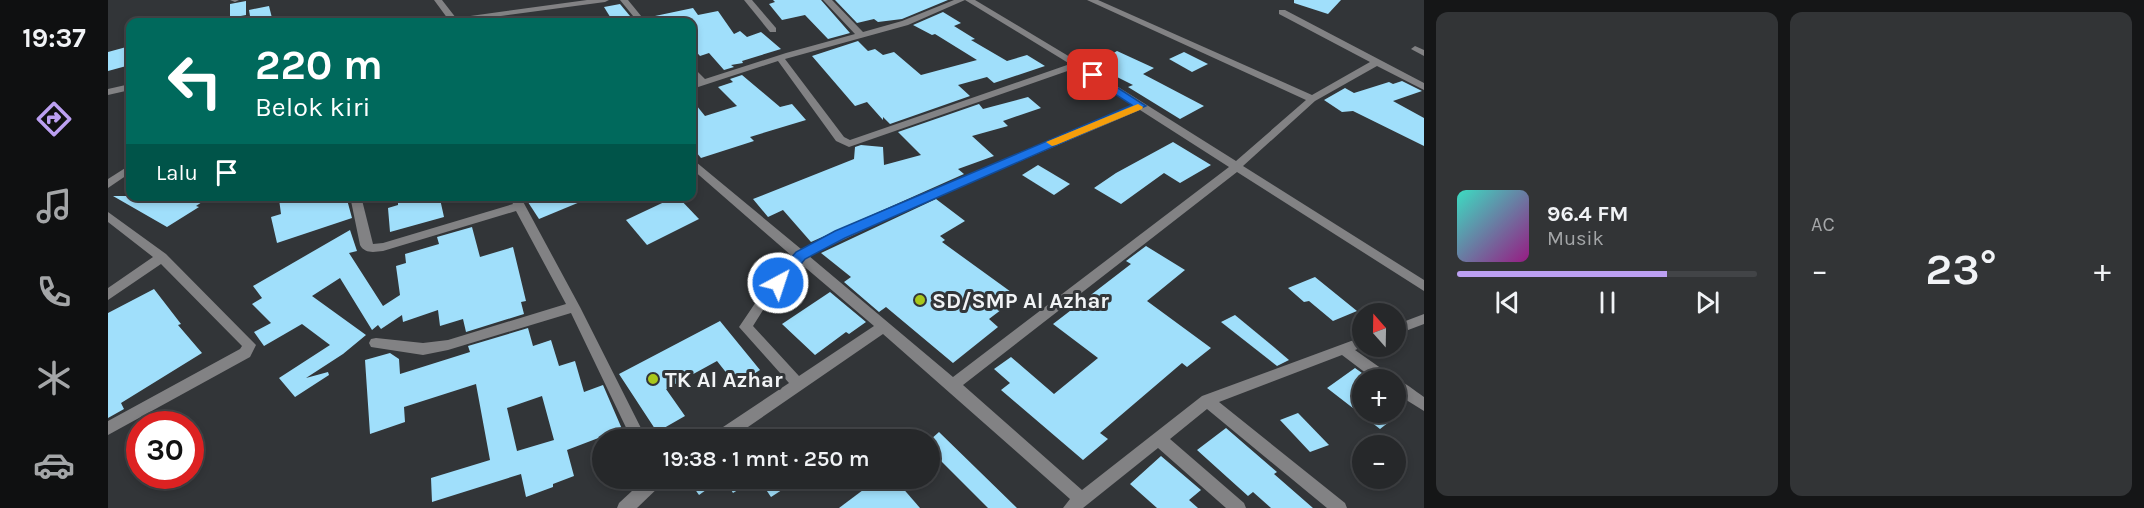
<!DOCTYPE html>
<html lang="id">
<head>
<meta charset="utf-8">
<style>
	:root { --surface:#26282a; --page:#323436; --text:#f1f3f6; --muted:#a4a6a8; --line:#424447; --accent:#bca0f2 }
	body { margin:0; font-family:Karla,sans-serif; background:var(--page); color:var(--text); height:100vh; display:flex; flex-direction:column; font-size:22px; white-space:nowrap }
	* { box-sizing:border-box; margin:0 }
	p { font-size:20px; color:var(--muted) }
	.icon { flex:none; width:33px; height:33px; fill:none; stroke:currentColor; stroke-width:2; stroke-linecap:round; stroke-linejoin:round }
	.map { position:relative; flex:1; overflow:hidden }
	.drawer { display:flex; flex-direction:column; gap:12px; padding:12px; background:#151617; width:720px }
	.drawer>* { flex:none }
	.top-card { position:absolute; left:18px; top:18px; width:570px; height:183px; border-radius:12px; box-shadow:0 3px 9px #0003,0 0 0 2px var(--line); background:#00695c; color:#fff; overflow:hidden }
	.needle { width:39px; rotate:340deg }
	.controls { position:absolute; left:1244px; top:303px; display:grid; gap:12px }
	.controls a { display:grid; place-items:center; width:54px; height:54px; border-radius:50%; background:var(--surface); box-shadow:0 3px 9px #0003,0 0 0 2px var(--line); font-size:30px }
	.speed { position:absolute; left:18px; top:411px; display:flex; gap:12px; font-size:30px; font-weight:700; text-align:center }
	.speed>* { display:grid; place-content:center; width:78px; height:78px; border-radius:50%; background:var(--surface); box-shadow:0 3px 9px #0003,0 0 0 2px var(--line); line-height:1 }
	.speed .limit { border:9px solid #d22; background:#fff; color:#111 }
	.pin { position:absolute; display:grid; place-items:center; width:51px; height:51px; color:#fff; margin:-26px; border-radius:12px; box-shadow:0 3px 9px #0006 }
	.me { position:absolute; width:66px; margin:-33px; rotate:40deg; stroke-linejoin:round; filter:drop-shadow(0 0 4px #0008) }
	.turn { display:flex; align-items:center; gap:21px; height:126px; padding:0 30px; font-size:27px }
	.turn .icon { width:78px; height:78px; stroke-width:2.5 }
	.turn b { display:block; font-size:42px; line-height:51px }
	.then { display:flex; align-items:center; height:57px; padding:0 30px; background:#0003; gap:12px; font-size:22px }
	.big { font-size:45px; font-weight:600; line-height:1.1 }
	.drawer .card { flex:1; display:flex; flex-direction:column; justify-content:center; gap:9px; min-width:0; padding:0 21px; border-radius:12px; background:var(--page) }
	.song { display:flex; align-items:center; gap:18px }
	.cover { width:72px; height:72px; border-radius:9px; background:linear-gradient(135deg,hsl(170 70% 55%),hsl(310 70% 35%)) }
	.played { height:6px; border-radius:3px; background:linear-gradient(90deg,var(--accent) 70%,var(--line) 70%) }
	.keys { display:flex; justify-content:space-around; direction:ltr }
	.heat { display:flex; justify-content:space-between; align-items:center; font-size:33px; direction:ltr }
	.drawer .tiles { flex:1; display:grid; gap:12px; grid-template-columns:repeat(2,1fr) }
	.trip { position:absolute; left:484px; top:429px; width:348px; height:60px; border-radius:30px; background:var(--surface); box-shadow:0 3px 9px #0003,0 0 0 2px var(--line); font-weight:600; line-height:60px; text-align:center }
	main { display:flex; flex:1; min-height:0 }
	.dock { display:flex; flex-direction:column; width:108px; justify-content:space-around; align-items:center; background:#0f1011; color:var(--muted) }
	.dock .icon { width:42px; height:42px }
	.dock .selected { color:var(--accent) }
	.dock b { font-size:27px; color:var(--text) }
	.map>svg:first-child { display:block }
	.building { fill:#a0dffb; fill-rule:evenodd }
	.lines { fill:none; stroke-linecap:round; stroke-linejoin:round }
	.minor { fill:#828284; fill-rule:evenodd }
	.route { fill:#1a73e8; stroke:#114b97; stroke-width:1.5 }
	.slow { fill:#f59e0b }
	.poi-dot { fill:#a8c71b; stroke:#323538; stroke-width:2 }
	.labels { text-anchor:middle; stroke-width:6; stroke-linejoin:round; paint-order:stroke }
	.poi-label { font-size:22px; font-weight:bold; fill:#f1f3f5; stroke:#323538; text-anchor:start }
</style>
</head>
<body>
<main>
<nav class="dock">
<b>19:37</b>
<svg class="icon selected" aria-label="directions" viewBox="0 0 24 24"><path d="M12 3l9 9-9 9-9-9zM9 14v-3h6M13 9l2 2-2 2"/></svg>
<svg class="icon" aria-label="music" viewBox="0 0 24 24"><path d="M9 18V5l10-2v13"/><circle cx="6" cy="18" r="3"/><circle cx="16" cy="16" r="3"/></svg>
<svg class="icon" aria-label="phone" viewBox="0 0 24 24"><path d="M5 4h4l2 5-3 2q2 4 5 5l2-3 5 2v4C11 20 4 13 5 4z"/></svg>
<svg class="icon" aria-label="climate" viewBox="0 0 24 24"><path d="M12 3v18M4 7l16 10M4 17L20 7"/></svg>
<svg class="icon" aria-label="car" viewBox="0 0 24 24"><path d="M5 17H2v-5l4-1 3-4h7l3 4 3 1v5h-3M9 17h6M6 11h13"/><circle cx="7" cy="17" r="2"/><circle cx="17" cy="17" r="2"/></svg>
</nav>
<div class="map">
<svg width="1316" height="508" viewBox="0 0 1316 508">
	<rect width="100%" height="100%" fill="#323538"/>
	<g class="building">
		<polygon points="665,0 713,0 742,33 720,39 697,15 674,20 661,4 667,2"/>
		<polygon points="727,0 840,0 794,19 770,22 766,19 749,23"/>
		<polygon points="1186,0 1233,0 1220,14 1186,3"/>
		<polygon points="138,1 138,15 122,18 122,4"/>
		<polygon points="512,4 522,16 504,20 496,7"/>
		<polygon points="161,6 165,22 143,22 141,10"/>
		<polygon points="585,8 590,15 610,11 626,34 632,31 639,37 653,32 673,49 634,61 635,63 623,65 626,67 616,70 601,53 592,56 584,47 584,22 547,22 547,16"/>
		<polygon points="835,12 853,23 846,26 867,39 863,40 899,61 919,55 937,66 886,83 879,77 850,85 862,96 782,124 775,117 775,120 759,102 747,106 704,56 750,41 760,51 767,49 775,55 786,52 813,75 869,60 827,34 824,35 805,25"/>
		<polygon points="22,46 22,65 0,71 0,52"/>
		<polygon points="1009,51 1046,68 1035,74 1096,106 1072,119 1020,87 1025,85 985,65"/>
		<polygon points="1076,52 1100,64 1084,72 1061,59"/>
		<polygon points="634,75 672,107 684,104 698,120 642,137 646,141 593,158 584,147 584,100 597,116 629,106 610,87 625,82 622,79"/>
		<polygon points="1294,81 1314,91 1285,101 1316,118 1316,146 1245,111 1234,112 1216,100 1237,88 1246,93 1281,82 1285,84"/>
		<polygon points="920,97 933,108 895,121 900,126 864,136 886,156 850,169 856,174 703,242 675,210 660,217 645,199 746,159 747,147 753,145 775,147 776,165 813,155 790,132 871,104 875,109"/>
		<polygon points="1065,142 1103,165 1072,183 1056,173 1013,204 986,188 1008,173"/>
		<polygon points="930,165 962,184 946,195 914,175"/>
		<polygon points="5,196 103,196 88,206 91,207 59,227"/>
		<polygon points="179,196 238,196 244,218 169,243 163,217 173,214 171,199"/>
		<polygon points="307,196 317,196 318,202 332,199 336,217 282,232 280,208 290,205 290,201"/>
		<polygon points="416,196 484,196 484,197 431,219"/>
		<polygon points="569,196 591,219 539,245 518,220"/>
		<polygon points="828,199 857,221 832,236 837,240 834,242 910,297 881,319 890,327 845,363 778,307 771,312 736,282 743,277 713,253"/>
		<polygon points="364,227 372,257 405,247 418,301 413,302 416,314 358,332 355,319 332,326 330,310 295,322 294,315 273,329 270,325 264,330 232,278 204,296 258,335 235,354 198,378 220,372 221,375 187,397 171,378 222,345 194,324 156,346 146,332 163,323 144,304 154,298 145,286 242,230 249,251 241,253 275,306 292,295 288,266 298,263 297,254 331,244 329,237"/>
		<polygon points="1038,246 1077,270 1039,301 1103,348 1079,367 1074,363 992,433 1000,439 975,460 893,390 902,383 886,369 903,357 946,394 990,358 945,324 1023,264 1018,261"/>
		<polygon points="1207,277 1249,311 1225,321 1201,301 1196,302 1180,288"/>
		<polygon points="46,289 73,324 70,325 94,353 13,403 16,409 0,418 0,313"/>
		<polygon points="722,292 758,322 741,334 738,332 707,355 674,324"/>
		<polygon points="1127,315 1161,343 1181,360 1169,366 1113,322"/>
		<polygon points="612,321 652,370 628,385 609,361 558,389 577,416 549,432 511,374"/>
		<path d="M420 328 425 346 443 340 451 366 467 361 476 392 495 385 514 429 459 450 466 476 445 484V487L418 497 413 474 324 502 323 478 382 460 368 384 296 407 297 422 262 434 257 360 282 353 291 359 292 374 362 352 360 346ZM434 396 446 440 409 451 399 408Z"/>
		<polygon points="1247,368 1254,373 1254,412 1294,412 1272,429 1219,388"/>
		<polygon points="1190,413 1221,445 1202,452 1172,420"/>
		<polygon points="1118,428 1169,472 1166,474 1205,508 1163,508 1145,492 1140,496 1089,450"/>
		<polygon points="831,432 909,508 880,508 833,461 822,470 822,440"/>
		<polygon points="1053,456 1093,490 1081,500 1090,508 1049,508 1022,484"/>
		<polygon points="579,478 615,478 591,495"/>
		<polygon points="616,478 649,478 625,493"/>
		<polygon points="650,478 670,478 677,488 663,497"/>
		<polygon points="771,478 786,478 812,508 731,508"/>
	</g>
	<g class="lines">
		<g class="minor">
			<polygon points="122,0 131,0 127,2"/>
			<polygon points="326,0 334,0 348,18 479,0 501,0 497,2 349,22 330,22 331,20 340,19"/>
			<polygon points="512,0 520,0 538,22 530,22"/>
			<polygon points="636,0 644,0 668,28 668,32 662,32"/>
			<path d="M715 0H724L755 32 794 21 846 0H867L972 63 1128 161 1198 100 979 0H990L1204 95 1262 62 1171 14V10H1177L1316 83V90L1269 66 1207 101 1135 166 1316 280V291L1129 172 855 385 974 490 1094 396 1254 337V346H1257L1247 350 1284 376 1286 379C1296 381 1307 391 1316 397V411L1287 393V380H1267L1234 355 1111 402 1237 503 1239 508H1219L1099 409 1062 439 1136 503 1138 508H1118L1050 448 975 508H955L962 499 775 334 621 440H601L603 435 681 383 631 327 654 293 684 256 584 169V161L588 162 693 249 797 201 1025 105 968 68 741 147 728 141 670 61 584 89V83L589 81 584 76V68L587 69 597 79 678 53 747 34ZM857 0 962 64 742 140 736 137 677 59 800 25ZM1032 110 1121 167 845 377 701 256 805 207ZM692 263 766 326 691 376 645 326 662 299Z"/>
			<polygon points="1307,46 1316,50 1316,56 1303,49"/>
			<polygon points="22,84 22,90 0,95 0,89"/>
			<polygon points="22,165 22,173 0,188 0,179"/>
			<path d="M242 196H253L265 244 275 243 405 204 401 196H412L472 307 539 440H524L463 313 340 350 315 355 263 347 261 343 263 339 268 338 315 343 340 340 458 304 408 211 275 251C266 252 257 254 252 245Z"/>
			<polygon points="0,212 58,254 148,345 142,357 0,435 0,421 132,349 134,346 53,264 0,300 0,288 45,257 0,222"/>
			<polygon points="1316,314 1316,324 1287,335 1287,325"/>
			<polygon points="538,478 558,478 555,483 529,508 509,508 511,503"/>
		</g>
	</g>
	<polygon class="route" points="985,72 1038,106 737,238 697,259 675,287 665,287 663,283 665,279 688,252 727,231 1024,105 981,77 981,73"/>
	<polygon class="slow" points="1030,104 1035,107 1034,109 948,145 944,146 938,142"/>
	<g class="poi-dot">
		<circle cx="812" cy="300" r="6"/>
		<circle cx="545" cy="379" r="6"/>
	</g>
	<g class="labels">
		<g class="poi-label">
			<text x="824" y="308">SD/SMP Al Azhar</text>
			<text x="557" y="387">TK Al Azhar</text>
		</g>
	</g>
</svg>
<div class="controls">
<a><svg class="needle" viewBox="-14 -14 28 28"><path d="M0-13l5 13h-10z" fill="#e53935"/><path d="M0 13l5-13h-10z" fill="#a4a6a8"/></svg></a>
<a>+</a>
<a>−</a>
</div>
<div class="speed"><div class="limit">30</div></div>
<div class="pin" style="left:985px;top:75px;background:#d93025"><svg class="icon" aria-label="arrive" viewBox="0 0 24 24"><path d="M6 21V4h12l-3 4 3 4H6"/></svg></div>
<svg class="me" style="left:670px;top:283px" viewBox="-20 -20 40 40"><circle r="17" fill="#1a73e8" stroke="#fff" stroke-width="3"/><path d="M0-11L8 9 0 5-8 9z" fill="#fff"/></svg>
<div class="trip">19:38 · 1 mnt · 250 m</div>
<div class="top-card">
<div class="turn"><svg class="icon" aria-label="left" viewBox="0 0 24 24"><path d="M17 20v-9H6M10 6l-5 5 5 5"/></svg><div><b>220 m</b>Belok kiri</div></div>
<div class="then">Lalu<svg class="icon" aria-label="arrive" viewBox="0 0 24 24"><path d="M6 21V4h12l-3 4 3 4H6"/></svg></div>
</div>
</div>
<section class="drawer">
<div class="tiles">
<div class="card">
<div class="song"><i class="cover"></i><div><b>96.4 FM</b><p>Musik</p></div></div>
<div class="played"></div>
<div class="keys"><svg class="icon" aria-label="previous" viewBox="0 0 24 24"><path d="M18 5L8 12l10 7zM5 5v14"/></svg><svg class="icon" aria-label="pause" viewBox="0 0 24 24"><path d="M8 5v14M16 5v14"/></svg><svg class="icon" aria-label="next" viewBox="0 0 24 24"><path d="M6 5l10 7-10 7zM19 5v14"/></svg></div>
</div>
<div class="card"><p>AC</p>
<div class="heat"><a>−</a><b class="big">23°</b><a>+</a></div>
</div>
</div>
</section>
</main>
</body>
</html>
